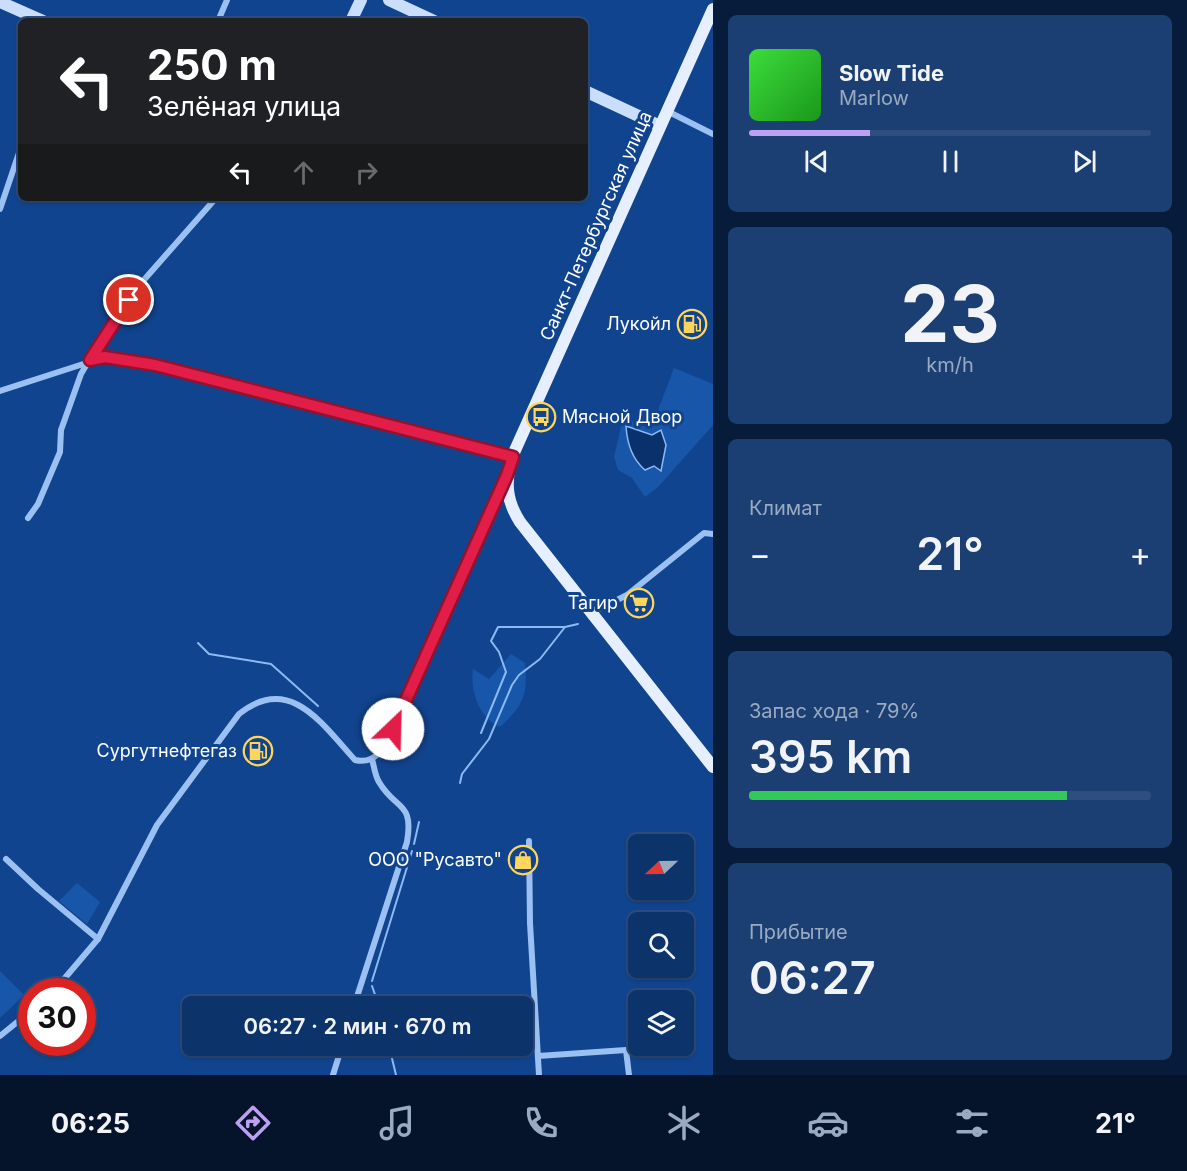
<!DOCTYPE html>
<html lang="ru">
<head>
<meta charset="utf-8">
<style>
	:root { --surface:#0d336b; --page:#1b3f73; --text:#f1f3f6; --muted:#9aaac1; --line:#2d4e7e; --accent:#bca0f2 }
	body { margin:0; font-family:Inter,sans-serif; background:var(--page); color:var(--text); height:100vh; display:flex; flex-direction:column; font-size:22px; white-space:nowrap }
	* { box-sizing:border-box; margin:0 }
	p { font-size:20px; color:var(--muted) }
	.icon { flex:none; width:33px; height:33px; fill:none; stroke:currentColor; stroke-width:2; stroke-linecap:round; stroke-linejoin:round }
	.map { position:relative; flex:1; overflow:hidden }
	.side { display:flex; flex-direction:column; gap:15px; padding:15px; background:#071c3b; width:474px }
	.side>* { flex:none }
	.hud { position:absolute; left:18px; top:18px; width:570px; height:183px; border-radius:9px; box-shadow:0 2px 4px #0004,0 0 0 2px var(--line); background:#202124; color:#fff; overflow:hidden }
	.needle { width:39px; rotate:248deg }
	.buttons { position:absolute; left:628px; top:834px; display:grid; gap:12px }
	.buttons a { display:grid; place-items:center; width:66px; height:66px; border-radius:9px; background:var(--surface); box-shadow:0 2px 4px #0004,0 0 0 2px var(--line); font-size:30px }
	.speed { position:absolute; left:18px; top:978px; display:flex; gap:12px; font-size:30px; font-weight:700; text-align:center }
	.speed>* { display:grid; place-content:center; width:78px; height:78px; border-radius:50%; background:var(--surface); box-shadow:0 2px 4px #0004,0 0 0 2px var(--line); line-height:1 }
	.speed .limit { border:9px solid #d22; background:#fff; color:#111 }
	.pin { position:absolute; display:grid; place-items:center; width:51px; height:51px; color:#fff; margin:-26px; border:3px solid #fff; border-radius:50%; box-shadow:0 2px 6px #0007 }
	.me { position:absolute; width:66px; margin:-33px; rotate:24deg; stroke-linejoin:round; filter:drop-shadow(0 0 4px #0008) }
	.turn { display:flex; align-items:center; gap:21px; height:126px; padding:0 30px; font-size:27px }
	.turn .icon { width:78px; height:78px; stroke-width:2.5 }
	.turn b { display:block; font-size:42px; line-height:51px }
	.lanes { display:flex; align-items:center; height:57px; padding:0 30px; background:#0003; justify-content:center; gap:30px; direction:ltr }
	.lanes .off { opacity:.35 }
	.big { font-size:45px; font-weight:600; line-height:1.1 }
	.side .tile { flex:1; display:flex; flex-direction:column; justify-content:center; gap:9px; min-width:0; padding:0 21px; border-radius:9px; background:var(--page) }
	.side .dial { align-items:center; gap:0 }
	.dial b { font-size:78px; line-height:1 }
	.song { display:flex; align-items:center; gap:18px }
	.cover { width:72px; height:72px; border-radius:9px; background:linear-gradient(135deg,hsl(120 70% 55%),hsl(120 70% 35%)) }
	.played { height:6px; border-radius:3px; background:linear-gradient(90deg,var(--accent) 30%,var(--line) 30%) }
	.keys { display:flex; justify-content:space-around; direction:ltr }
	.heat { display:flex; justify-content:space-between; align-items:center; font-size:33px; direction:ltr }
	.charge { height:9px; border-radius:4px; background:linear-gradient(90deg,#34c759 79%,var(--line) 0) }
	.trip { position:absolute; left:182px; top:996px; width:351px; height:60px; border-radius:9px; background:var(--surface); box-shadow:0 2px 4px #0004,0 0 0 2px var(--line); font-weight:600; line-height:60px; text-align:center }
	.tab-bar { display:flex; height:96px; justify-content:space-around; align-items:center; background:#05142b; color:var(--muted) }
	.tab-bar .icon { width:42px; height:42px }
	.tab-bar .selected { color:var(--accent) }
	.tab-bar b { font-size:27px; color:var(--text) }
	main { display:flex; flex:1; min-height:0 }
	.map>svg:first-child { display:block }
	.green { fill:#1856aa }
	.water { fill:#0a316b; stroke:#8cbaf6; stroke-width:1.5 }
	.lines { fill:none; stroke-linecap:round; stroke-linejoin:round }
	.stream { stroke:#8cbaf6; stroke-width:2 }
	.street { stroke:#9bc0f2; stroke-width:6 }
	.secondary { stroke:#cadefc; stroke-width:12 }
	.primary { stroke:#e6efff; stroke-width:12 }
	.route-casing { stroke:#92132f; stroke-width:15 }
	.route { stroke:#e11d48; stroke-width:10 }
	.labels { text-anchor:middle; stroke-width:6; stroke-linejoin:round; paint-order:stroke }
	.street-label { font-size:18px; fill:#fff; stroke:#11448f }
	.poi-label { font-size:18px; fill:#fff; stroke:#11448f; text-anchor:end }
</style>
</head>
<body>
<main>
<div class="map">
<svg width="713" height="1075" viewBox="0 0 713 1075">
	<rect width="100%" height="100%" fill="#11448f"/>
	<g class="green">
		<polygon points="674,368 713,384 713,425 659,486 645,497 632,478 618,470 614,457 622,422 655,418"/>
		<path d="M511 654 525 663C528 694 524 705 500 727 479 718 470 691 473 669L489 679Z"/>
		<polygon points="77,883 100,902 87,924 59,901"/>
		<polygon points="0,971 24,995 0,1018"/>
	</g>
	<path class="water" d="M626 426 652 435 661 430 666 445 661 471 654 466 645 470C632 459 627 443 626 426Z"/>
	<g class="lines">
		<g class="stream">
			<polyline points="198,643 209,654 271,664 318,706"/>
			<polyline points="481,733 506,672 499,652 491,641 498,627 565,627 578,624"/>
			<polyline points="460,783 462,774 489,739 512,685 519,675 540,659 565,627"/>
			<polyline points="414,844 419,822"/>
			<polyline points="372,981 412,851"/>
			<polyline points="372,986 379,1006"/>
			<polyline points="389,1046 396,1075"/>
		</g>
		<g class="street">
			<polyline points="218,21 227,0"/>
			<polyline points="667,111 713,134"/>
			<polyline points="0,209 21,147"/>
			<polyline points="0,391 105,357 192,374 512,457"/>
			<polyline points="28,518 38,504 60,452 61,430 81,374 114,318 143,281 216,198"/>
			<polyline points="591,613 627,595 704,533 713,534"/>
			<polyline points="529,841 530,923 539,1075"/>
			<polyline points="6,859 38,889 98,939"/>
			<path d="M53 992 98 939 157 825 239 714C290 673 323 725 355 760 368 763 374 758 384 749L504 481"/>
			<path d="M354 1006 407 842C414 801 396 811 379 782 375 776 374 766 372 759"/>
			<polyline points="0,1036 32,1010"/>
			<polyline points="538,1056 626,1050 629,1075"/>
			<polyline points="333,1075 342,1046"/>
		</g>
		<g class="secondary">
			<polyline points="389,0 434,21"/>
			<polyline points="0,2 43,21"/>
			<polyline points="351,21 361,0"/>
			<polyline points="585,91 660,126"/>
		</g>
		<path class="primary" d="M713 9 512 457C505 482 506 500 520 522L713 767"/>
	</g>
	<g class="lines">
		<g class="route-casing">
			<polyline id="route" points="129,300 90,360 105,357 155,365 513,457 507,475 393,729"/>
		</g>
		<use href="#route" class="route"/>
	</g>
	<defs>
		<g id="fuel-ring" transform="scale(1.5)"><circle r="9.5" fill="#11448f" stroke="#ffd55c" stroke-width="1.5"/><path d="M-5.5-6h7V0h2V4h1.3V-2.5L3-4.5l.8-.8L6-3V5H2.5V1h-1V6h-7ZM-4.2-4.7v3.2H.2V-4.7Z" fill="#ffd55c"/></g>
		<g id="bus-ring" transform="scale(1.5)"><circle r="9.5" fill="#11448f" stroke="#ffd55c" stroke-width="1.5"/><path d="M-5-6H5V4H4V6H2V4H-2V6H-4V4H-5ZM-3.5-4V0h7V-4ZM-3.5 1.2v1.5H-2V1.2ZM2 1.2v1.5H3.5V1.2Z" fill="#ffd55c"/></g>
		<g id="supermarket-ring" transform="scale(1.5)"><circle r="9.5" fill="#11448f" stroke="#ffd55c" stroke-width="1.5"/><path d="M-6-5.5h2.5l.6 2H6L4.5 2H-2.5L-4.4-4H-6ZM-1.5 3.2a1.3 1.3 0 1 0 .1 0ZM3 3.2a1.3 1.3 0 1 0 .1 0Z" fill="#ffd55c"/></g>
		<g id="shop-ring" transform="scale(1.5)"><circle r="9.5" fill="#11448f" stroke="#ffd55c" stroke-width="1.5"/><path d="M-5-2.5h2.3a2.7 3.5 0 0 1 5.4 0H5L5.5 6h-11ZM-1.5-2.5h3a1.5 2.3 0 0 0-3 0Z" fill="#ffd55c"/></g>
	</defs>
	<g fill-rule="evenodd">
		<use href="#fuel-ring" x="692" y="324"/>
		<use href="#bus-ring" x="541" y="417"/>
		<use href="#supermarket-ring" x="639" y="603"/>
		<use href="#fuel-ring" x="258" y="751"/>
		<use href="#shop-ring" x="523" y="860"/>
	</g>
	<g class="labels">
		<g class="street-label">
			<text transform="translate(596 226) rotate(-66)" y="6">Санкт-Петербургская улица</text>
		</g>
		<g class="poi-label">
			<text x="671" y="330">Лукойл</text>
			<text x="562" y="423" text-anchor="start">Мясной Двор</text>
			<text x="618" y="609">Тагир</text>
			<text x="237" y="757">Сургутнефтегаз</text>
			<text x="502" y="866">ООО "Русавто"</text>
		</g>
	</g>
</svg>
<div class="buttons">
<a><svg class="needle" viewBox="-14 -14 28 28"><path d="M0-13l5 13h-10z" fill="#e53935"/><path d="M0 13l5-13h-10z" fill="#9aaac1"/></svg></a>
<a><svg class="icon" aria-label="search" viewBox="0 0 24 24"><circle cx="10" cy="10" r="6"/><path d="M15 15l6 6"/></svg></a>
<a><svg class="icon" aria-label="layers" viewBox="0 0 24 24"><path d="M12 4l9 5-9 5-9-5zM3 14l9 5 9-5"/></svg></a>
</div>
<div class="speed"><div class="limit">30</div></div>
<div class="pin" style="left:129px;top:300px;background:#d93025"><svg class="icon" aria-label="arrive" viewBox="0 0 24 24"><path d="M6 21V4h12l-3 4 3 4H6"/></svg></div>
<svg class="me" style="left:393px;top:729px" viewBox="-20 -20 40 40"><circle r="19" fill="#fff"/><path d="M0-13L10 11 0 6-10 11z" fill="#e11d48"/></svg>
<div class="trip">06:27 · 2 мин · 670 m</div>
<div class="hud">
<div class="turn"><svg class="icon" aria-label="left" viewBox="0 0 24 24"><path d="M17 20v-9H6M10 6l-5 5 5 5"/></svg><div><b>250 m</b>Зелёная улица</div></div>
<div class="lanes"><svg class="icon" aria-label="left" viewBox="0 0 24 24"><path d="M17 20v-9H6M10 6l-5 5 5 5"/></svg><svg class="icon off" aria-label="ahead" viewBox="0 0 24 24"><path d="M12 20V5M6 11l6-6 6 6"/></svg><svg class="icon off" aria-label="right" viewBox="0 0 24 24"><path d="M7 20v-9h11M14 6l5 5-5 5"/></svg></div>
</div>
</div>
<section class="side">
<div class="tile">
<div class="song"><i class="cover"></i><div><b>Slow Tide</b><p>Marlow</p></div></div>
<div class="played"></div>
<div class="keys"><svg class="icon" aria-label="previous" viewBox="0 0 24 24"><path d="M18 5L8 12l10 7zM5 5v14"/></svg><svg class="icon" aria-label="pause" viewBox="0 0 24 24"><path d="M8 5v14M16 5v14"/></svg><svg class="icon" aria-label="next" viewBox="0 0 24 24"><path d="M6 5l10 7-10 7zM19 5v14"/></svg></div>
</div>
<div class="tile dial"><b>23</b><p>km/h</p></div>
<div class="tile"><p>Климат</p>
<div class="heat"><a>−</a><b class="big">21°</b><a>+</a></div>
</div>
<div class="tile"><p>Запас хода · 79%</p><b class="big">395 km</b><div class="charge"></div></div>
<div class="tile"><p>Прибытие</p><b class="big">06:27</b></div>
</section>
</main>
<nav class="tab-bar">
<b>06:25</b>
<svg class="icon selected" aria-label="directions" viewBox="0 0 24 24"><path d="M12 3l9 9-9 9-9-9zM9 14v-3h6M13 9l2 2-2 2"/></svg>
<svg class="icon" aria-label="music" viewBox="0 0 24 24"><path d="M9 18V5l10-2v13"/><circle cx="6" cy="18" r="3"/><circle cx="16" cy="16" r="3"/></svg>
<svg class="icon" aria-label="phone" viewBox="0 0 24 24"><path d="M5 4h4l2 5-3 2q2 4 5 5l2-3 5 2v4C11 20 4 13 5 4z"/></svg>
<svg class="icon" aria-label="climate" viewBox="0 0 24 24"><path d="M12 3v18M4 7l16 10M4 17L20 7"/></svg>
<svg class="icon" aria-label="car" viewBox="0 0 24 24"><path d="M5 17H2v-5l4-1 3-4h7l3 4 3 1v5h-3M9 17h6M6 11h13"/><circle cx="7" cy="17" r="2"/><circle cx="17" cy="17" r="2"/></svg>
<svg class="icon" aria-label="filters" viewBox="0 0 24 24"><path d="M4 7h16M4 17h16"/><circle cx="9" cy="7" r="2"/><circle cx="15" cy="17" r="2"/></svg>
<b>21°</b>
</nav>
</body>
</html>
